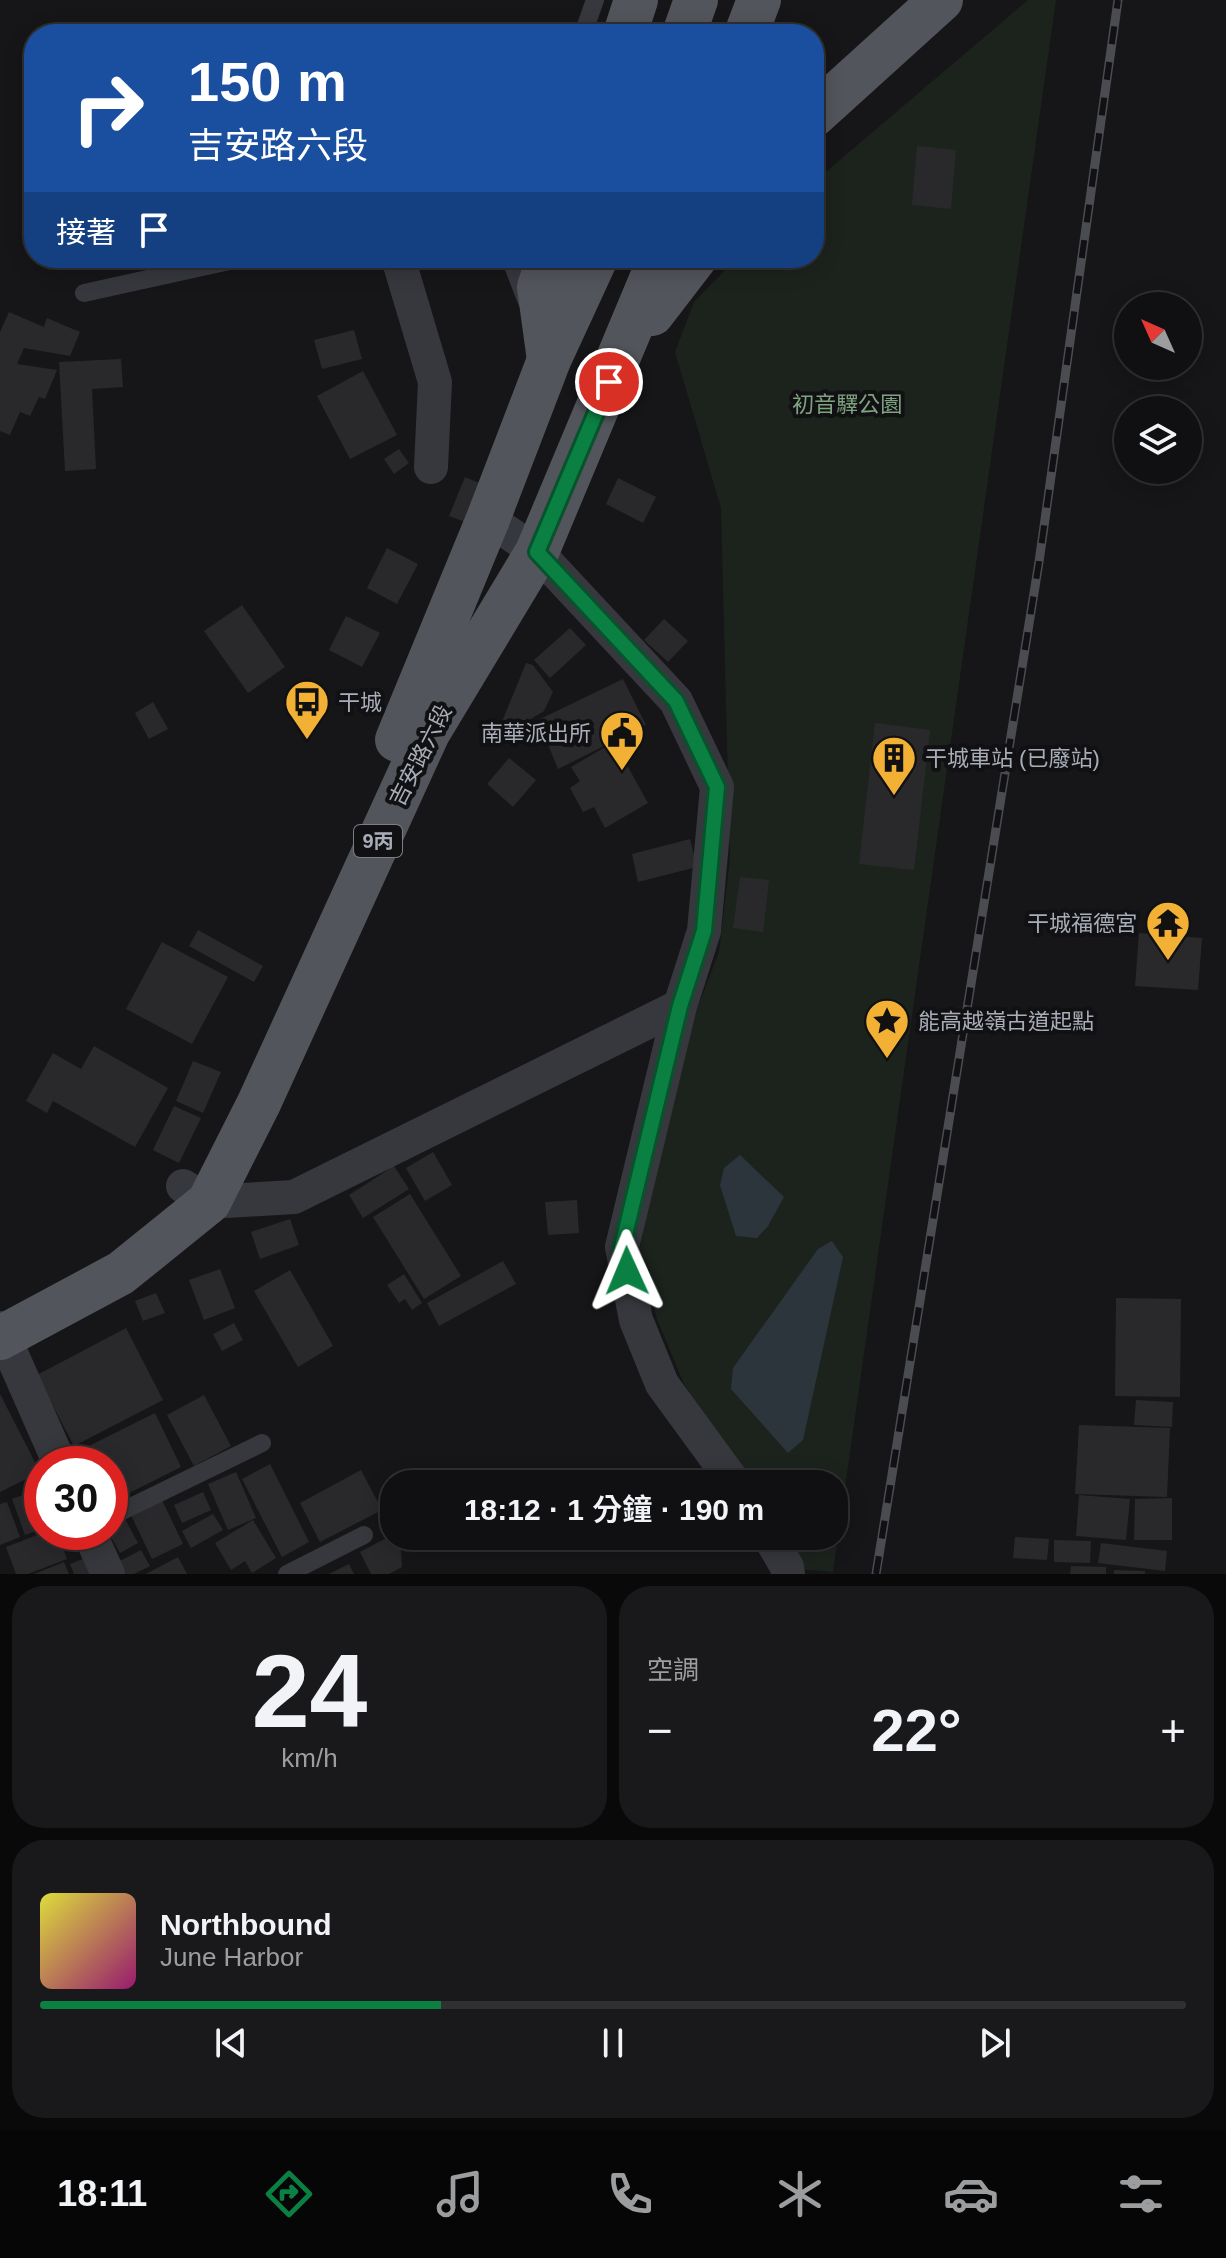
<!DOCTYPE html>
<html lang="zh-TW">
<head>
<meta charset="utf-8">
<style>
	:root { --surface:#101012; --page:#19191b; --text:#f1f3f6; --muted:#9c9d9f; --line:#303032; --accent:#0b8043 }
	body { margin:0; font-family:Arial,"Noto Sans TC",sans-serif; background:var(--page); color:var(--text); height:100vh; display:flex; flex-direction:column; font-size:30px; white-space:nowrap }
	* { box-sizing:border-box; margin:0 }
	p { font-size:26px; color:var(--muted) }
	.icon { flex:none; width:44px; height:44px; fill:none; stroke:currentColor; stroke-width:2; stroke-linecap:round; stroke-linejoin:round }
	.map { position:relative; height:1574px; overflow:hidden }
	.details { display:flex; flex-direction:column; gap:12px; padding:12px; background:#09090a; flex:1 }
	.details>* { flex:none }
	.top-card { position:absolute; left:24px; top:24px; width:800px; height:244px; border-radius:32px; box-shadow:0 4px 20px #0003,0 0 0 2px var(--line); background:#1a4fa0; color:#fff; overflow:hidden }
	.needle { width:52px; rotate:315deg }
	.controls { position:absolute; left:1114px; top:292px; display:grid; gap:16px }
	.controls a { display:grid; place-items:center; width:88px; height:88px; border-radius:50%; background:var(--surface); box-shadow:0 4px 20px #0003,0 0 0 2px var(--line); font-size:40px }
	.speed { position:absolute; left:24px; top:1446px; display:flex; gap:16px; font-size:40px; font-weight:700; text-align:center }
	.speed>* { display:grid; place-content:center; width:104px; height:104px; border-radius:50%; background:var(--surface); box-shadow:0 4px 20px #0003,0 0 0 2px var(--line); line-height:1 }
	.speed .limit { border:12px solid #d22; background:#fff; color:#111 }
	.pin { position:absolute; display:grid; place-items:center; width:68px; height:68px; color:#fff; margin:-34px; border:4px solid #fff; border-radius:50%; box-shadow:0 2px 8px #0007 }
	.me { position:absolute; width:88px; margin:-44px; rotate:359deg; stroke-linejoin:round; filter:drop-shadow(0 0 6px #0008) }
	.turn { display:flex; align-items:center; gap:28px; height:168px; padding:0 32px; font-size:36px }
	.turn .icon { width:104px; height:104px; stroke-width:2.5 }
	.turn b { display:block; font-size:56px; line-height:68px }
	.then { display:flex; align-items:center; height:76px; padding:0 32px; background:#0003; gap:16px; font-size:30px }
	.big { font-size:60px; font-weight:600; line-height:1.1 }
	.details .card { flex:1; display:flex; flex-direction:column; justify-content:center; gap:12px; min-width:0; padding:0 28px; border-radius:32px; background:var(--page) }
	.details .dial { align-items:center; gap:0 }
	.dial b { font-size:104px; line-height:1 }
	.song { display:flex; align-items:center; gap:24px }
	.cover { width:96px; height:96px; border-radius:12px; background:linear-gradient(135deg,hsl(60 70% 55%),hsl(320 70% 35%)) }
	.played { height:8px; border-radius:4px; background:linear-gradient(90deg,var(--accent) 35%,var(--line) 35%) }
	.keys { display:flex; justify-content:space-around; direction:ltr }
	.heat { display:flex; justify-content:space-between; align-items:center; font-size:44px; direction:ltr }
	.details .tiles { flex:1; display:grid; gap:12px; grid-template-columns:1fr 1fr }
	.card:last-child { grid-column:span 2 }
	.trip { position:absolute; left:380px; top:1470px; width:468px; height:80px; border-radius:32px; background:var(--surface); box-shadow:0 4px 20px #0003,0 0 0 2px var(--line); font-weight:600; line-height:80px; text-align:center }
	.menu { display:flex; height:128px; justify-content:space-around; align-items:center; background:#060607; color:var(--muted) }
	.menu .icon { width:56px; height:56px }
	.menu .selected { color:var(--accent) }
	.menu b { font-size:36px; color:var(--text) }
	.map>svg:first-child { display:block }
	.green { fill:#1c231d }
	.water { fill:#2c353c }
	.building { fill:#29292c }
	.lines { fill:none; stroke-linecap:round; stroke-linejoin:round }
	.lane { stroke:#37383d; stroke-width:18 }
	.street { stroke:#37383d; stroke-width:34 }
	.primary { stroke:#53555c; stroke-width:44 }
	.rail-casing { stroke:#4a4c52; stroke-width:9 }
	.rail { stroke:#111113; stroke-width:6; stroke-dasharray:18; stroke-linecap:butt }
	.route-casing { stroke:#07532c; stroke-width:20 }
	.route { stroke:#0b8043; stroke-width:14 }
	.labels { text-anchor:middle; stroke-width:8; stroke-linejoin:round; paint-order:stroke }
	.shield { fill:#111113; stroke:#7b7e86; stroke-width:2 }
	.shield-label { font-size:20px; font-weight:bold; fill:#a8adb8 }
	.park-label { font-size:22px; fill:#7fa381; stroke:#111113 }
	.poi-label { font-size:22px; fill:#a8adb8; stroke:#111113; text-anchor:start }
	.street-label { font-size:22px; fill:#a8adb8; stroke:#111113 }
</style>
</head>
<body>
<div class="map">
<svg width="1226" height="1574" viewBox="0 0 1226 1574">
	<rect width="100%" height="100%" fill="#161618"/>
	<polygon class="green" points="1028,0 1056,0 833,1572 799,1569 778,1536 834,1536 834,1484 746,1484 684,1384 657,1319 639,1252 683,1046 719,952 730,859 721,508 675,352 694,302 737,258 814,258 814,182"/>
	<g class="water">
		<polygon points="740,1155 784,1197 768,1226 757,1238 736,1236 720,1185 724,1168"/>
		<polygon points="832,1241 843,1257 803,1440 788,1453 731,1389 733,1368 818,1249"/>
	</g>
	<g class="building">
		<polygon points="917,146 956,150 951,209 912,205"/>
		<polygon points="9,312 44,327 47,318 80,332 70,356 24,348 17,364 57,370 45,399 39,397 30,416 20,412 10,435 0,431 0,332"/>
		<polygon points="354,330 362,359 322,369 314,340"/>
		<polygon points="121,359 123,387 92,389 96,469 65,471 59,362"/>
		<polygon points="363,371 397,435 350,459 317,396"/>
		<polygon points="399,449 409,463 394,474 384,459"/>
		<polygon points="465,477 484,485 468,523 449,516"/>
		<polygon points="618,478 656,497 643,523 606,504"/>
		<polygon points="387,548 418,564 397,604 367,588"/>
		<polygon points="242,605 285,667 248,693 204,631"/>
		<polygon points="346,616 380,633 362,667 329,650"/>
		<polygon points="664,619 688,641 668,662 644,640"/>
		<polygon points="570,628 586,645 550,678 534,660"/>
		<polygon points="526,663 533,665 553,692 544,711 514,729 501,724"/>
		<polygon points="623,679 646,725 558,769 538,720"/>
		<polygon points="153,702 168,729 149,739 135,713"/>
		<polygon points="875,723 930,730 914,870 859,864"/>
		<polygon points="614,742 648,803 605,828 594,807 583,812 570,788 580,781 571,767"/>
		<polygon points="509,758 536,780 513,807 487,784"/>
		<polygon points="690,839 697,867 638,882 632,854"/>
		<polygon points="740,877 769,880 763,932 733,928"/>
		<polygon points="198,930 263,966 254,982 189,946"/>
		<polygon points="1139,933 1202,938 1198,990 1135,986"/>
		<polygon points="162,942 228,977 192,1044 126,1009"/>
		<polygon points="94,1046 168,1088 135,1147 53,1101 47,1113 26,1101 53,1053 81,1069"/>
		<polygon points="193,1061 221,1072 203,1113 176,1101"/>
		<polygon points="174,1106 201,1118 179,1163 153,1150"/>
		<polygon points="433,1152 452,1185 425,1201 406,1168"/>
		<polygon points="394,1166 409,1189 363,1218 349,1195"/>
		<polygon points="410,1194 461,1276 424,1299 373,1217"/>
		<polygon points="577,1200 579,1233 548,1235 545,1202"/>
		<polygon points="290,1219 299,1245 260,1259 251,1232"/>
		<polygon points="503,1261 516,1284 439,1326 427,1303"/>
		<polygon points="220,1269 235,1308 204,1320 189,1280"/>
		<polygon points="290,1270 333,1346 298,1367 254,1291"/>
		<polygon points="404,1274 422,1303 412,1310 405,1299 399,1303 387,1285"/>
		<polygon points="156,1293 165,1313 143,1321 135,1301"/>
		<polygon points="1116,1298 1181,1299 1180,1397 1115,1396"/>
		<polygon points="234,1323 243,1340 222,1351 213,1334"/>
		<polygon points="126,1328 163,1400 74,1446 37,1375"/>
		<polygon points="0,1394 40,1472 0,1492"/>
		<polygon points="204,1395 231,1446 194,1466 167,1415"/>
		<polygon points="1136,1400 1173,1402 1172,1427 1134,1425"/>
		<polygon points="155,1413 181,1467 113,1501 110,1494 110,1464 95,1464 87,1447"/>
		<polygon points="1079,1425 1170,1428 1167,1497 1075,1494"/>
		<polygon points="82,1448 90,1464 63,1464 60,1458"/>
		<polygon points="270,1464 309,1542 282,1557 242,1479"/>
		<polygon points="361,1470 382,1510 320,1542 300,1503"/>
		<polygon points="236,1472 256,1518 228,1530 208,1484"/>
		<polygon points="42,1488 42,1529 25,1535 12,1499"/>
		<polygon points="203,1492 211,1510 182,1523 174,1505"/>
		<polygon points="1079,1495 1130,1499 1126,1540 1076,1536"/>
		<polygon points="161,1498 183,1544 152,1559 130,1513"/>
		<polygon points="1172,1498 1172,1540 1134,1540 1135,1499"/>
		<polygon points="7,1502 20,1537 0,1545 0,1504"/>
		<polygon points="213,1514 223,1530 191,1548 182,1531"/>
		<polygon points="125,1519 138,1543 120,1553 108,1532 110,1527"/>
		<polygon points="253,1520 276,1558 252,1573 245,1561 231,1570 215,1543"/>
		<polygon points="45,1532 57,1532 67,1559 28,1574 16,1574 6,1547"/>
		<polygon points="394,1534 400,1536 402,1567 389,1574 371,1574 360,1552"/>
		<polygon points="1015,1537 1049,1539 1047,1560 1013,1558"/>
		<polygon points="1054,1540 1091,1541 1090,1563 1054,1562"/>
		<polygon points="1101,1543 1167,1551 1165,1571 1098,1563"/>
		<polygon points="141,1550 150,1566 134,1574 122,1574 116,1563"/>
		<polygon points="90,1556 97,1574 74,1574 70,1564"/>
		<polygon points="178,1557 187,1574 146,1574"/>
		<polygon points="64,1562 69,1574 34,1574"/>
		<polygon points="349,1564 354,1574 329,1574"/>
		<polygon points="1071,1566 1106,1567 1106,1574 1070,1574"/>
		<polygon points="1114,1570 1145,1571 1145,1574 1114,1574"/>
	</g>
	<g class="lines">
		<g class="lane">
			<polyline points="583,34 595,0"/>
			<polyline points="510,258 527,302"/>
			<polyline points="84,293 243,258"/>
			<polyline points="110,1517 262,1443"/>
			<polyline points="287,1574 364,1535"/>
		</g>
		<g class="street">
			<polyline points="398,258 435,382 431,467"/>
			<polyline points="488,519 537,552 676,701 717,787 704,931 680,1006 622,1247 636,1320 662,1384 735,1484"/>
			<polyline points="183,1186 209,1202 294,1197 680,1006"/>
			<polyline points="0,1328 60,1464"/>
			<polyline points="89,1532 108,1574"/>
			<polyline points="769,1536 787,1567 788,1574"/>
		</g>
		<g class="primary">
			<polyline points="625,34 636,0"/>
			<polyline points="684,34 696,0"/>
			<polyline points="746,34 759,0"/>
			<polyline points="814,115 941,0"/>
			<polyline points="549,258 539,287 549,360"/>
			<polyline points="652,314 695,258"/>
			<polyline points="397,740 488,519 549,360 596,258"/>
			<polyline points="0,1338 121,1273 209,1202 259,1103 428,733 537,552 660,258"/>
		</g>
		<g class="rail-casing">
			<polyline id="rail" points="876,1574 1039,562 1118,0"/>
		</g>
		<use href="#rail" class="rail"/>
	</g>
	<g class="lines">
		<g class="route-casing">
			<polyline id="route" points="609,382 537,552 676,701 717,787 704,931 680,1006 622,1247 627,1271"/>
		</g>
		<use href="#route" class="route"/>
	</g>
	<defs>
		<g id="bus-pin" transform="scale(2.3)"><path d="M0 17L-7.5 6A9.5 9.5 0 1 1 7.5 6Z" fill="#f2b134" stroke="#111113"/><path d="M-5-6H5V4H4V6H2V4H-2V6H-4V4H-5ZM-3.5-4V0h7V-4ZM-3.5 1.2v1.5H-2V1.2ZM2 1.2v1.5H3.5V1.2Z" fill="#111"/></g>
		<g id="civic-pin" transform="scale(2.3)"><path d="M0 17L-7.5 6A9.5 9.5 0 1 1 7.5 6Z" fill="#f2b134" stroke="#111113"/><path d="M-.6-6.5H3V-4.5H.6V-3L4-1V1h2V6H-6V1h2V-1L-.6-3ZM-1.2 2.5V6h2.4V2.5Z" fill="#111"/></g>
		<g id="building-pin" transform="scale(2.3)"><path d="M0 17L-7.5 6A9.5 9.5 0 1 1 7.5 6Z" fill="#f2b134" stroke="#111113"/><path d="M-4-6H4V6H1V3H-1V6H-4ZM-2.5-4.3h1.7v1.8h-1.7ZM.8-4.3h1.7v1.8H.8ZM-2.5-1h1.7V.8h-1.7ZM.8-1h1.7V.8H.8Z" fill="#111"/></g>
		<g id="temple-pin" transform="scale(2.3)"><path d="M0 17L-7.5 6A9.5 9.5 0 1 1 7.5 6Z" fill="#f2b134" stroke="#111113"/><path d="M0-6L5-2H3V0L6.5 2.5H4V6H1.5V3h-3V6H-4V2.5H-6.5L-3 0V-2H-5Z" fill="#111"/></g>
		<g id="sight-pin" transform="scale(2.3)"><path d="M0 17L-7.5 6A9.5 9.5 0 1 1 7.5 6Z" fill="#f2b134" stroke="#111113"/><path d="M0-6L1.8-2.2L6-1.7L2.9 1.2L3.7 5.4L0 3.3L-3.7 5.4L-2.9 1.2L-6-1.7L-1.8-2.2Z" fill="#111"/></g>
	</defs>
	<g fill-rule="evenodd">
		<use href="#bus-pin" x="307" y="702"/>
		<use href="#civic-pin" x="622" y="733"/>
		<use href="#building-pin" x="894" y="758"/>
		<use href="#temple-pin" x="1168" y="923"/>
		<use href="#sight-pin" x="887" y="1021"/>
	</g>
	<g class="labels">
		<rect class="shield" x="354" y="825" width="48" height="32" rx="6"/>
		<g class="shield-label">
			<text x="378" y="848">9丙</text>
		</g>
		<g class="park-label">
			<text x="847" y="412">初音驛公園</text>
		</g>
		<g class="poi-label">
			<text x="338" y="710">干城</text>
			<text x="591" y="741" text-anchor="end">南華派出所</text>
			<text x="925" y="766">干城車站 (已廢站)</text>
			<text x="1137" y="931" text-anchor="end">干城福德宮</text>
			<text x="918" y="1029">能高越嶺古道起點</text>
		</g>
		<g class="street-label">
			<text transform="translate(420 755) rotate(-63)" y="8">吉安路六段</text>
		</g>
	</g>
</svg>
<div class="controls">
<a><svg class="needle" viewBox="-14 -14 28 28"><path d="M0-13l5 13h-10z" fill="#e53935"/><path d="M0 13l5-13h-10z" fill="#9c9d9f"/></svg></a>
<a><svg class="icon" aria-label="layers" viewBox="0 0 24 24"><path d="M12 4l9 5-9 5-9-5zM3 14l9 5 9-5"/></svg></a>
</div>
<div class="speed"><div class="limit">30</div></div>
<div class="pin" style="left:609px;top:382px;background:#d93025"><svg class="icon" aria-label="arrive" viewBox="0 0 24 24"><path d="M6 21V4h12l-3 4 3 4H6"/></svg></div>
<svg class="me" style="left:627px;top:1271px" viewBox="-20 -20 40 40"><path d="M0-17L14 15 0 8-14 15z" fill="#0b8043" stroke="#fff" stroke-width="4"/></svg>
<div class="trip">18:12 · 1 分鐘 · 190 m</div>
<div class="top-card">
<div class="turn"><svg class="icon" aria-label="right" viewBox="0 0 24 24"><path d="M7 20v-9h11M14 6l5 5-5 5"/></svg><div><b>150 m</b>吉安路六段</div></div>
<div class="then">接著<svg class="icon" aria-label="arrive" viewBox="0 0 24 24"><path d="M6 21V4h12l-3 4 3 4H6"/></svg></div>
</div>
</div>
<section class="details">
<div class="tiles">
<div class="card dial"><b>24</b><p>km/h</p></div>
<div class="card"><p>空調</p>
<div class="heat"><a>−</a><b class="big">22°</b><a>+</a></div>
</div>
<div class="card">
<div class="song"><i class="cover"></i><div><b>Northbound</b><p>June Harbor</p></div></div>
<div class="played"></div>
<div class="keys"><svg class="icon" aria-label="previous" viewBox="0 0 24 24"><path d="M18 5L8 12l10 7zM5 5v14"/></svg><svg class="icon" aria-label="pause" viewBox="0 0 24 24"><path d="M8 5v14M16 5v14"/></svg><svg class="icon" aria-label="next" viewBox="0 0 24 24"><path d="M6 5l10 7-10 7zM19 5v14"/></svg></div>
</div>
</div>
</section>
<nav class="menu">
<b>18:11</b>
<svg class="icon selected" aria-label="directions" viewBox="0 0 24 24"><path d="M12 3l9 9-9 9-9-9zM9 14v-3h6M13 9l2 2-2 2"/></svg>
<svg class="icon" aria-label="music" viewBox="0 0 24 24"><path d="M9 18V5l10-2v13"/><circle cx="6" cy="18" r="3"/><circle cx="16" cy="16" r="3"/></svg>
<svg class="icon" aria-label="phone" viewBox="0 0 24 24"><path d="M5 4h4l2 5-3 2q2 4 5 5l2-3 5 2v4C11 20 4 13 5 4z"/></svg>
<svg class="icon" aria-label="climate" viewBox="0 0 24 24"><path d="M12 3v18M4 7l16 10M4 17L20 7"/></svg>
<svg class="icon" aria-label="car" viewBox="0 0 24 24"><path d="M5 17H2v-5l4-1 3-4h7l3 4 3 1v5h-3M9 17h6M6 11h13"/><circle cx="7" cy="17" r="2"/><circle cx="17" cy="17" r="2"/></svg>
<svg class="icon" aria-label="filters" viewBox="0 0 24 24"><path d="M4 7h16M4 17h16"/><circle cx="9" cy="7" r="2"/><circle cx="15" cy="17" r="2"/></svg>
</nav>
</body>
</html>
